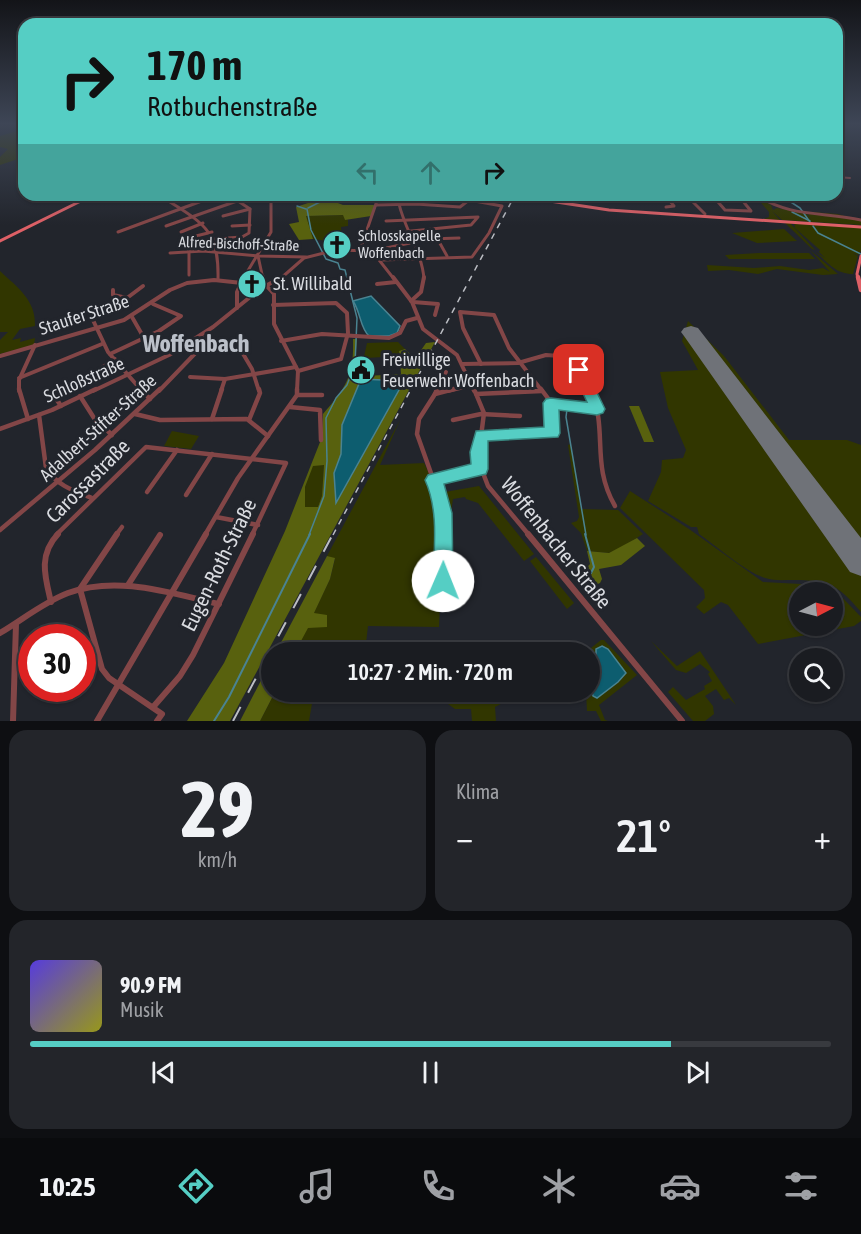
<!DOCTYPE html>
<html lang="de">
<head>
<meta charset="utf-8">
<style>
	:root { --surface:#1a1c21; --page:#23252a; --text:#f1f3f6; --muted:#9fa1a5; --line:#383a3f; --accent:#55cec4 }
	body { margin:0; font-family:"Asap Condensed",sans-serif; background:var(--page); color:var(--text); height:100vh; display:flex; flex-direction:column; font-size:22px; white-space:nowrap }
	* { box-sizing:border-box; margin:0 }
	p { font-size:20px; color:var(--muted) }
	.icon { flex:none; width:33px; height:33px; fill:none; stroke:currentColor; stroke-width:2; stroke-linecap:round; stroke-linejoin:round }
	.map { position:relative; height:721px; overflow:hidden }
	.details { display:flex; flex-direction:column; gap:9px; padding:9px; background:#0e0f12; flex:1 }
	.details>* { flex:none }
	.banner { position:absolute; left:18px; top:18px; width:825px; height:183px; border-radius:18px; box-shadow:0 2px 4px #0004,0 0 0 2px var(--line); background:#55cec4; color:#111; overflow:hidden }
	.needle { width:39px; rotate:84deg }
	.tools { position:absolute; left:789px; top:582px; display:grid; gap:12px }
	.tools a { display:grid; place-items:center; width:54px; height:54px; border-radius:50%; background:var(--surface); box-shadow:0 2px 4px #0004,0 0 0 2px var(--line); font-size:30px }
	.speed { position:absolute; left:18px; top:624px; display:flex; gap:12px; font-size:30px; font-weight:700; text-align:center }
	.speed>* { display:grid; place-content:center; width:78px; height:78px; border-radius:50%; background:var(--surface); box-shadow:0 2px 4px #0004,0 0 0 2px var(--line); line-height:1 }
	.speed .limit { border:9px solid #d22; background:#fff; color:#111 }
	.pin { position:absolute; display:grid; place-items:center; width:51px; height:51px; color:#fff; margin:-26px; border-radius:12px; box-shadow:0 3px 9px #0006 }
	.me { position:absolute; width:66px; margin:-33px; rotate:1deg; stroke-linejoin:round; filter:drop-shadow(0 0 4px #0008) }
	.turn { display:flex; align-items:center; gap:21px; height:126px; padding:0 30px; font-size:27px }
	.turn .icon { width:78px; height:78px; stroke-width:2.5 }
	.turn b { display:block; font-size:42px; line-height:51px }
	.lanes { display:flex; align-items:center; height:57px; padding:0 30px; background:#0003; justify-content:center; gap:30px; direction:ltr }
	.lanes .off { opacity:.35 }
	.big { font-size:45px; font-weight:600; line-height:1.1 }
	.details .widget { flex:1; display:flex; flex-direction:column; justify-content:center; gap:9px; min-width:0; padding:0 21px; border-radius:18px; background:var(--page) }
	.details .dial { align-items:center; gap:0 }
	.dial b { font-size:78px; line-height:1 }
	.song { display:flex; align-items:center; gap:18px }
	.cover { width:72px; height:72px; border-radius:9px; background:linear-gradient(135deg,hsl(250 70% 55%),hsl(60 70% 35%)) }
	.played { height:6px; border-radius:3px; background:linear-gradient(90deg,var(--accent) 80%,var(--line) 80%) }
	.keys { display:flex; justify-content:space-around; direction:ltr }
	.heat { display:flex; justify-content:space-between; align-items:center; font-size:33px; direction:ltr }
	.details .tiles { flex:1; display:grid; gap:9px; grid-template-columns:1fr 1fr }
	.widget:last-child { grid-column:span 2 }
	.trip { position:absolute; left:261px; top:642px; width:339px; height:60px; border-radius:30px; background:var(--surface); box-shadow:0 2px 4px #0004,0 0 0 2px var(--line); font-weight:600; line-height:60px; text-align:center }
	.dock { display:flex; height:96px; justify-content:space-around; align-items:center; background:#0a0b0d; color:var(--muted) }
	.dock .icon { width:42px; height:42px }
	.dock .selected { color:var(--accent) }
	.dock b { font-size:27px; color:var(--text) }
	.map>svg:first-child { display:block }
	.green { fill:#313600 }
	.forest { fill:#58610e; fill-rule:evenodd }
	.water { fill:#0d5d6f; stroke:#4a8391; stroke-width:1.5 }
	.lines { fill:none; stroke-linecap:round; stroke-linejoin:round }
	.stream-far1 { stroke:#4a8391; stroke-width:1.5 }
	.stream { stroke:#4a8391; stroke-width:2 }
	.runway { fill:#6f7278; fill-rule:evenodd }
	.minor-far4 { stroke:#834647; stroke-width:2 }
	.minor-far3 { stroke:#834647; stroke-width:3 }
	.minor-far2 { stroke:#834647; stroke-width:4 }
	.minor-far1 { stroke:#834647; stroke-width:4.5 }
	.minor { stroke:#834647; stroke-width:6 }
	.major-far1 { stroke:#de6066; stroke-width:3 }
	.major { stroke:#de6066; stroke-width:4.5 }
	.rail-far1 { stroke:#bcbec4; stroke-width:1.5; stroke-dasharray:6 6; stroke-linecap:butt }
	.rail { stroke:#bcbec4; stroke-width:2; stroke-dasharray:16 16; stroke-linecap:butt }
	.route { fill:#55cec4; stroke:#37867f; stroke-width:1.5 }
	.labels { text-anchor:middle; stroke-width:6; stroke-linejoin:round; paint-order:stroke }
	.far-poi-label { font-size:15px; fill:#d9dbe0; stroke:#22252c; text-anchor:start }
	.far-street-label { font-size:15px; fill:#d9dbe0; stroke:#22252c }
	.poi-label { font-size:18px; fill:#d9dbe0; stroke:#22252c; text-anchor:start }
	.street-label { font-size:18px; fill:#d9dbe0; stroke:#22252c }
	.near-street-label { font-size:21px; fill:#d9dbe0; stroke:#22252c }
	.district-label { font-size:24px; font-weight:bold; fill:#bbc0c9; stroke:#22252c }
</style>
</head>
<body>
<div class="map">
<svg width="861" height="721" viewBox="0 0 861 721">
	<rect width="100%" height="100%" fill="#22252c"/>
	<g class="green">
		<polygon points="24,129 24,143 21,145 24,147 24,157 0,165 0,157 8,149 0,147 0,136"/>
		<polygon points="754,195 771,205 773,210 777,208 806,213 812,221 808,215 812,212 838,214 861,221 861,225 782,220 772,211 780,220 764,219 769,217 769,212"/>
		<polygon points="344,215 345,220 348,220 348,226 341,227 342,237 335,242 313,239 305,216"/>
		<path d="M784 222 861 228V251L858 255 853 253 858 256 853 274C836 274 828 263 816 252L825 258 819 252 820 250 795 228 794 223 791 224 815 250 812 249Z"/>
		<polygon points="784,229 797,241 757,243 732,233"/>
		<polygon points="810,250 838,274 823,275 777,269 758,274 729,270 708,271 707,265 754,268 780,266 809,270 823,268 830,272"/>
		<polygon points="759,253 809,253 815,259 729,259 725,255"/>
		<path d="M0 271C18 288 36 300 35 326L20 329 12 340 21 338 20 342 35 338 34 345 0 354V340L8 332H0Z"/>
		<path d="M688 321 724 356 789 440H847L861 445V557L690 328 689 333 861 567V612C838 585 829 580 793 580 784 580 774 581 765 578 744 571 718 547 699 534L697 527H691L648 501 661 472 662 460 683 458 686 450 668 408 660 372 698 370 682 341Z"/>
		<polygon points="398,342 405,349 399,351 400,356 366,358 366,362 363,361 367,343"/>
		<polygon points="400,420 380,465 424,463 439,494 443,525 439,627 368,626 365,652 295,652 330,579 335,559 327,556"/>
		<polygon points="172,431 199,436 191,449 164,446"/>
		<polygon points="571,444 581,509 618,510 643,534 621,548 609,553 587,551 581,533 571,523 577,521 579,517 568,445"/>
		<polygon points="313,465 324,465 322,496 318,507 305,507 305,487"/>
		<polygon points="479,486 484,492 534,554 524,561 478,503 466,499 465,497 453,499 449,524 453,526 450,529 447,528 444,498 447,498 445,492"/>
		<polygon points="630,491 689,529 763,582 820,585 827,592 800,592 800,626 832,626 833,598 838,593 861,617 861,621 854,626 758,644 728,605 721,602 704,614 696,607 705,598 704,590 620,508"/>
		<polygon points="536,557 574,603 567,609 530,561"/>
		<polygon points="601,640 604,640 637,675 599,705 605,720 608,721 601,721 596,711 587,711 586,692 590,692 590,683 591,690 599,697 626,673 605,647 593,658 590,652 586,652"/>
		<polygon points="651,641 677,666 700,651 736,705 729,698 724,700 716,689 705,696 713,706 714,714 705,721 693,721 668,692 673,687 686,700 705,689 704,686 712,681 708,674 710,672 700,664 686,673 676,670"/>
		<polygon points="275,692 314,692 309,721 260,721"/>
		<polygon points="495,692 512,692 512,698 495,707 496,721 472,721 471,709 455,709 448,704 478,702"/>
	</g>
	<g class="forest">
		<polygon points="332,195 338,195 330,200 343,205 375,205 371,216 345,220 343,215 306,216 313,239 299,240 289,224 299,222 296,207"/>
		<path d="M353 339H357L354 373H366V376L401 374 399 351 405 349 415 359 426 343 435 342 230 721H187L224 663 285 531 322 437 323 414C347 386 354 376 353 339ZM324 465 322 496 318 507H305V487L313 466Z"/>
		<polygon points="629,406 639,406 654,442 644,442"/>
		<polygon points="637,538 645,546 621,565 599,569 602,579 600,583 593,586 591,572 583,578 587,588 582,587 576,579 590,564 587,551 609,553"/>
		<polygon points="327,556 335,558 330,579 314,613 327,615 327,627 308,628 295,652 276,652"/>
		<polygon points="271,661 272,692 275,692 260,721 240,721"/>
	</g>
	<g class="water">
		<path d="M371 296 400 326 397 333 389 336H369C360 328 361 313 353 301Z"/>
		<polygon points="361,379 404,381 336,503 334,473 341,454 342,425"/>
		<polygon points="602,646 608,649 626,673 618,682 597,698 593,696 590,683 590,656 594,657 596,655 596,649"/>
	</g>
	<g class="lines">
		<g class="stream-far1">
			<polyline points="780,195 800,208 810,222"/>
			<polyline points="297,206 306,209"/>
			<polyline points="308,208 334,195"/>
			<polyline points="307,209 311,230 326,259 338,263 340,269 345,270 357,318 355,364 347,385 336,398 326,418 327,461 324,496 309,535"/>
			<polyline points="792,212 810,221"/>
			<polyline points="813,226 818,233 861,254"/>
			<polyline points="350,379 359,384"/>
			<polyline points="567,409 566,417 586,535"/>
		</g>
		<g class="stream">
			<polyline points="585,534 594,567 591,573"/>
			<polyline points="214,721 229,697 310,534"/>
		</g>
		<polygon class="runway" points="691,326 698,328 861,538 861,576 850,572 684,336 681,332 684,328"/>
		<polyline class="minor-far4" points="837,177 850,178"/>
		<g class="minor-far3">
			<polyline points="665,195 674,206 666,207"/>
			<polyline points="686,195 705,214"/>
			<polyline points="712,195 725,210 750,211"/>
			<polyline points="738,195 751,211"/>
			<path d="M757 195C787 217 826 212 861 220"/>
			<path d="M170 202C207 225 219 234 218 279"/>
			<path d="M399 204C405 230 422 252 424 279"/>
			<polyline points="376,205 416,204 460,207 469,200 502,206 489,233 472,257 381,260"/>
			<polyline points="223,216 250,209"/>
			<polyline points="166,226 254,195"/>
			<polyline points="232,226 250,225"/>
			<polyline points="118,232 218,195"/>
			<polyline points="181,232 203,223"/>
			<polyline points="382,234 471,225 478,217 386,221"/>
			<polyline points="188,238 212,232"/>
			<polyline points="437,238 447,256"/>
			<polyline points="214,239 242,237 249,233 250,209 238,201"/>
			<polyline points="189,250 189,275"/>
			<polyline points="360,250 379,195"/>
			<polyline points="372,251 429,239 459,238"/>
			<polyline points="170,253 203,251 259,256 306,257"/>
			<polyline points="258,256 263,279"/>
			<polyline points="243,279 271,232 271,195"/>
			<polyline points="280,279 304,258 336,250 372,251 394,279"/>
		</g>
		<g class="minor-far2">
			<polyline points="263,277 264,283 274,294 274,324 298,371 297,391"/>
			<polyline points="393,277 412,302 423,329 457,355 474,391"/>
			<polyline points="377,284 396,282"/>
			<polyline points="113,290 113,295 127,298"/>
			<polyline points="411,301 421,292 424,277"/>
			<polyline points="413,302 438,304 435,315"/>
			<polyline points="273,305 336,303 347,313 348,333 341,359 298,371"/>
			<polyline points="237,308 237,292 244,277"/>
			<polyline points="132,317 144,338"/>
			<polyline points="199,337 239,347 252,369 259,391"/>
			<polyline points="281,341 322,334 389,338 400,333 406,321 417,318"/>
			<polyline points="110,354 159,331 181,316 153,304"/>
			<polyline points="0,356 124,320 170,290 187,283 214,280 242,283"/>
			<polyline points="462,364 518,363 546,355 573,357 591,391"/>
			<polyline points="481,364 463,328 460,312 494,315 509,348 542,391"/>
			<polyline points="190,377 225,379 296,367"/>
			<polyline points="19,378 102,344"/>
			<polyline points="19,391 19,380 35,345"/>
			<polyline points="67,391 115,359"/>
			<polyline points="93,391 169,355 213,327 260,289 282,277"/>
			<polyline points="142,391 108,352 92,318 96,311 119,304 143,286"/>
			<polyline points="159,391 208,340"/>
			<polyline points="221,391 225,379"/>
			<polyline points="437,391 446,372"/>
			<polyline points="448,391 472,385"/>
		</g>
		<g class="minor-far1">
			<polyline points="19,389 28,419"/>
			<polyline points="141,389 150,399"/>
			<polyline points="474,389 484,413 478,460 488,486 529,535"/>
			<path d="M590 389C609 429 590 463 615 506"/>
			<polyline points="435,394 437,389"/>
			<polyline points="476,394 542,391"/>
			<polyline points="297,395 322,395"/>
			<polyline points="80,396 94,418 112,435"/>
			<polyline points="551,403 597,409"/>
			<polyline points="61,406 57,400 69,389"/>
			<polyline points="290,407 320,410 321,440"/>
			<polyline points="135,414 160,420 247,419 268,436"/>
			<path d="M39 415 46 468C56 485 74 491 92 498"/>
			<polyline points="212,419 222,389"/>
			<polyline points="249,420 260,393 259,389"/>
			<polyline points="453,420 481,414 520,416"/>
			<polyline points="0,429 52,410 96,389"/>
			<polyline points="481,435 549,434 553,431 550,401 541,389"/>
			<polyline points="434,480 480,469"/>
			<polyline points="147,492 177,450"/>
			<polyline points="186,495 212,454"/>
			<polyline points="216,517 258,525"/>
			<polyline points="0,530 95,450 160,389"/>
			<polyline points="56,535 146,447 286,463 252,535"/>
			<polyline points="116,535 122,527"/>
			<polyline points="205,535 238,478 297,395 297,389"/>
			<polyline points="442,535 442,504 417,434 419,419 435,394 454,389"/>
		</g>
		<g class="minor">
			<polyline points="117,534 80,589 102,669 109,678 162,714 157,721"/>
			<polyline points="442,534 443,581"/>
			<polyline points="528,534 682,721"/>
			<polyline points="128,585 160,535"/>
			<path d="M51 602C45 577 38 555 58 534"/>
			<path d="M0 633C22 620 44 602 68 593 117 575 170 593 219 604"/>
			<polyline points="154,706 180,676 193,655 253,534"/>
			<polyline points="13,721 16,624"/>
			<polyline points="97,721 206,534"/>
		</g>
		<g class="major-far1">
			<polyline points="510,195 609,210 861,227"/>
			<polyline points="0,241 93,195"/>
			<polyline points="858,279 857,274 861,256"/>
		</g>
		<polyline class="major" points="858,277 861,290"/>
		<polyline class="rail-far1" points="333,535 515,195"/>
		<polyline class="rail" points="233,721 333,534"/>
	</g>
	<linearGradient id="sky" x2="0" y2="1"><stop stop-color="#131418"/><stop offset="0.55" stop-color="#3e4656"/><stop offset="1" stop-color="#3e4656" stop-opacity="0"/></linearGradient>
	<rect width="861" height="225" fill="url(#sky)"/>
	<path class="route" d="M579 365 586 370 605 409 603 413 597 415 559 410 560 433 558 437 488 441V469L486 474 444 484 452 513 453 581 450 588 443 591 436 588 433 581C434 547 439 511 425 480L428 475 471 464 470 452 476 431 544 427 543 403 546 399 551 398 587 402 572 370Z"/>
	<defs>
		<g id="church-disc" transform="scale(1.5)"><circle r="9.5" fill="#55cec4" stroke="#22252c"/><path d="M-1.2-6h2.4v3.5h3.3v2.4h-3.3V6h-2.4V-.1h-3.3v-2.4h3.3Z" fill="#111"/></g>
		<g id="civic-disc" transform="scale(1.5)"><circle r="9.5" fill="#55cec4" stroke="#22252c"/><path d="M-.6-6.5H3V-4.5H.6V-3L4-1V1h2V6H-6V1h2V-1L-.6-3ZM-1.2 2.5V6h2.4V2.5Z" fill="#111"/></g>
	</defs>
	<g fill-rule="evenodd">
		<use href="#church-disc" x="337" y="245"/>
		<use href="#church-disc" x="252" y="284"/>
		<use href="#civic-disc" x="361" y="370"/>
	</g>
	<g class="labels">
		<g class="far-poi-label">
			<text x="358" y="241">Schlosskapelle<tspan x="358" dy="17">Woffenbach</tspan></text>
		</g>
		<g class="far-street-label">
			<text transform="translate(239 244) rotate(2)" y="5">Alfred-Bischoff-Straße</text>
		</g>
		<g class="poi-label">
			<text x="273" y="290">St. Willibald</text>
			<text x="382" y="366">Freiwillige<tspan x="382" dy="21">Feuerwehr Woffenbach</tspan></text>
		</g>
		<g class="street-label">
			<text transform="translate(84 315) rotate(-18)" y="6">Staufer Straße</text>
			<text transform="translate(84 380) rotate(-24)" y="6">Schloßstraße</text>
			<text transform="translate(98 428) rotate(-42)" y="6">Adalbert-Stifter-Straße</text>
		</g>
		<g class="near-street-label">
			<text transform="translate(88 481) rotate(-45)" y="7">Carossastraße</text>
			<text transform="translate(556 543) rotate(51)" y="7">Woffenbacher Straße</text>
			<text transform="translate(219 565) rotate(-64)" y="7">Eugen-Roth-Straße</text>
		</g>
		<g class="district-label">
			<text x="196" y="352">Woffenbach</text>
		</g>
	</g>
</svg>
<div class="tools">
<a><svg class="needle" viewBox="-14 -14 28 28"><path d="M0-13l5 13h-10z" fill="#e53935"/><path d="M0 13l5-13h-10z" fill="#9fa1a5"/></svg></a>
<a><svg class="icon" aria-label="search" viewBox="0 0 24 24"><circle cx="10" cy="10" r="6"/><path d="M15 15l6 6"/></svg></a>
</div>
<div class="speed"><div class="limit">30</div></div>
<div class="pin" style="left:579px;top:370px;background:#d93025"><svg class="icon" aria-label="arrive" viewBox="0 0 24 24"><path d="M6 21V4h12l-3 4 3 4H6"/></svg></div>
<svg class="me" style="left:443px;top:581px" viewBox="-20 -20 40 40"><circle r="19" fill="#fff"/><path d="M0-13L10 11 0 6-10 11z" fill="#55cec4"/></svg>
<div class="trip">10:27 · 2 Min. · 720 m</div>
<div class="banner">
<div class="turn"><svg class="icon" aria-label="right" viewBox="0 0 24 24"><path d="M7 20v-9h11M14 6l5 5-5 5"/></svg><div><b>170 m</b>Rotbuchenstraße</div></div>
<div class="lanes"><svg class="icon off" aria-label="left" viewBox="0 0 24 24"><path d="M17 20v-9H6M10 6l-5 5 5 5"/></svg><svg class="icon off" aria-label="ahead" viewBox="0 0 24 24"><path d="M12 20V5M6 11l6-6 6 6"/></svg><svg class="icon" aria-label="right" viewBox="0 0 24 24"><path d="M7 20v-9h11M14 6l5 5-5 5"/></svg></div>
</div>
</div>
<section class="details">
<div class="tiles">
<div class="widget dial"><b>29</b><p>km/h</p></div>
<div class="widget"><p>Klima</p>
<div class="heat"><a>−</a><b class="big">21°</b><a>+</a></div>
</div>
<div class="widget">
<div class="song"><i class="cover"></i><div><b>90.9 FM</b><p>Musik</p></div></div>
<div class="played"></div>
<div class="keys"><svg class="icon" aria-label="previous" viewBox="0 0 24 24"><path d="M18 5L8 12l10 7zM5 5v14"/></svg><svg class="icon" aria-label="pause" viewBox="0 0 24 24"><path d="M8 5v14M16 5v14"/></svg><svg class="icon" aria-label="next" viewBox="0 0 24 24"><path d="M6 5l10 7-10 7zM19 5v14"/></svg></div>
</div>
</div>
</section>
<nav class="dock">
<b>10:25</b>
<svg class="icon selected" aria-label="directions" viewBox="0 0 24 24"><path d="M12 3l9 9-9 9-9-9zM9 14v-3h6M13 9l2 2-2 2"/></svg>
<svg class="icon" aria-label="music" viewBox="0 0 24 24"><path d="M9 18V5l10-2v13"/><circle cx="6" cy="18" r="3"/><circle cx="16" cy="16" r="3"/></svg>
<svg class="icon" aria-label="phone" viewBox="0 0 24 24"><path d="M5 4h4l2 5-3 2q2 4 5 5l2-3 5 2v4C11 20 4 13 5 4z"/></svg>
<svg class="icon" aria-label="climate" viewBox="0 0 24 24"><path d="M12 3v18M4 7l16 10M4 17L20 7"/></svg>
<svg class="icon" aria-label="car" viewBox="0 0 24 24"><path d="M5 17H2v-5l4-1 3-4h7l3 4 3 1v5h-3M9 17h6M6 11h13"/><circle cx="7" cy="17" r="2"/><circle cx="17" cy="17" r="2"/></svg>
<svg class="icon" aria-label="filters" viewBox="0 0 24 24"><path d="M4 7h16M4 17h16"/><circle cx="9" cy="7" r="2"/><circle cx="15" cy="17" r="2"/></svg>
</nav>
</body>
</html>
